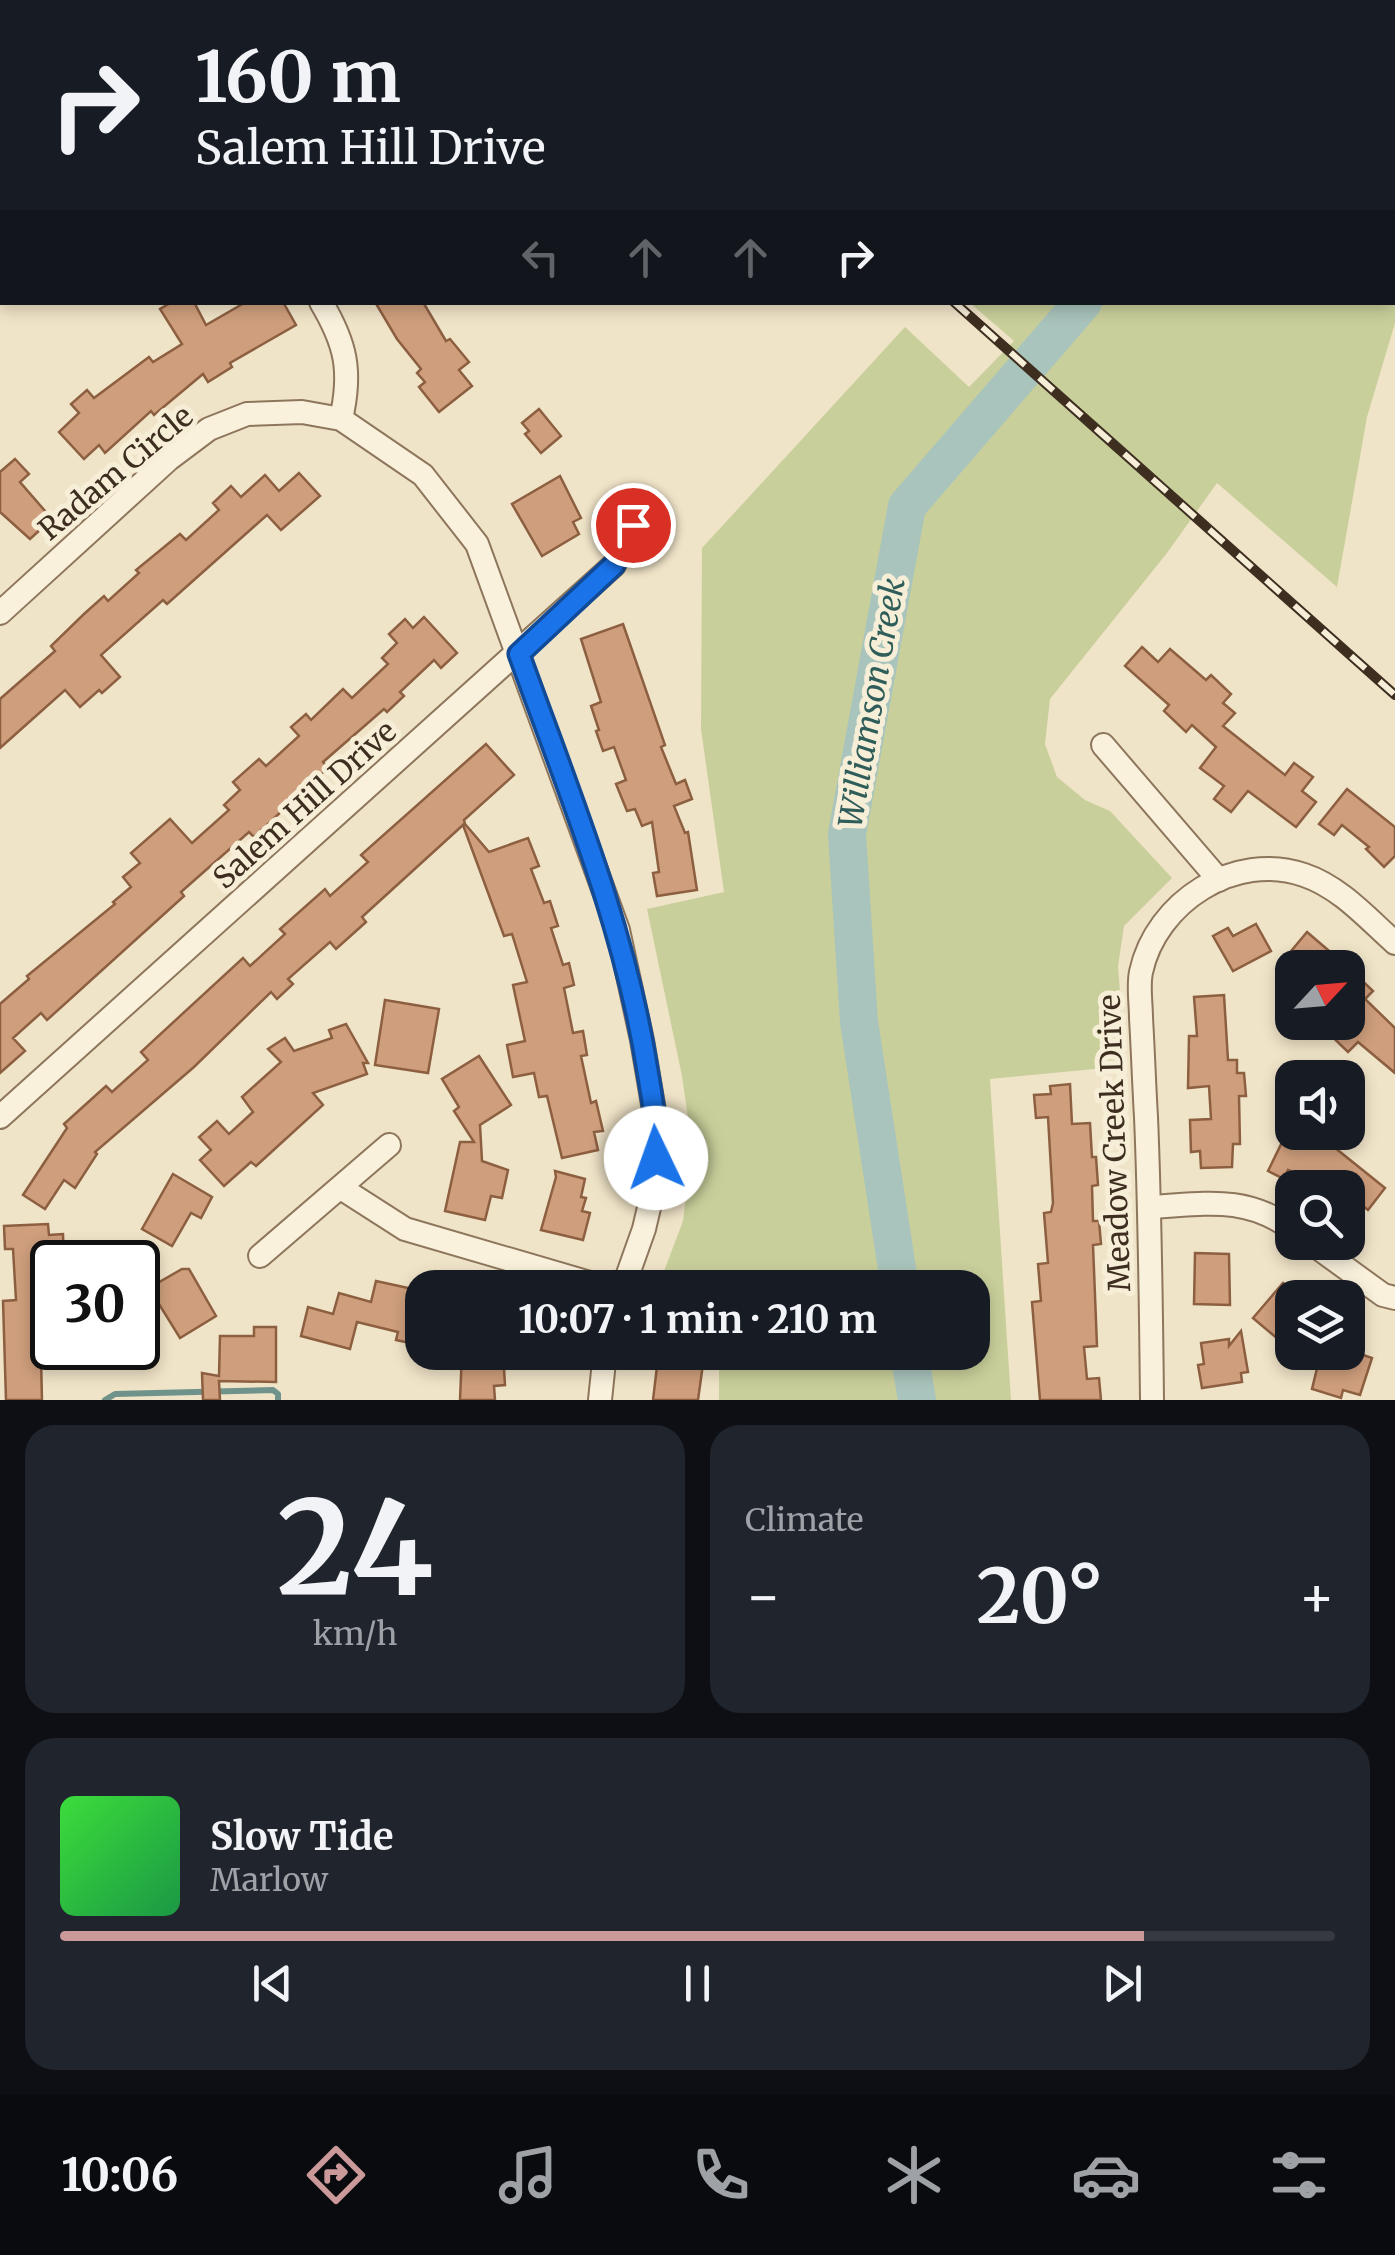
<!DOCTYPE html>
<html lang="en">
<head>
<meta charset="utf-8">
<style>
	:root { --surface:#171b24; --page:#20242c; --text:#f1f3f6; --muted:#9ea1a6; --line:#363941; --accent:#cc999b }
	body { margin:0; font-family:Merriweather,serif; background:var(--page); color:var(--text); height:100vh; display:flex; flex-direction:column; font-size:38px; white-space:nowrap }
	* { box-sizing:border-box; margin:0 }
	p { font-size:32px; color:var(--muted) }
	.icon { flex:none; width:55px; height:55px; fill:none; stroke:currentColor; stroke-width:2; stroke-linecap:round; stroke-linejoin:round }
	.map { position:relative; height:1400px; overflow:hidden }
	.drawer { display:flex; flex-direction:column; gap:25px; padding:25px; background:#0d0f14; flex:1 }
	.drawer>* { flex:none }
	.top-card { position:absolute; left:0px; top:0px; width:1395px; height:305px; box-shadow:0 5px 15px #0003; background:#171b24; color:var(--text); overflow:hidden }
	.needle { width:65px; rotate:64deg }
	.buttons { position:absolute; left:1275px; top:950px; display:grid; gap:20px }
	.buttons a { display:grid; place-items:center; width:90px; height:90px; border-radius:20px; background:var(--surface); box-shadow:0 5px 15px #0003; font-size:50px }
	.speed { position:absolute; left:30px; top:1240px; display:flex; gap:20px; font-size:50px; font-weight:700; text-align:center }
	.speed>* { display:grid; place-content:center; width:130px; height:130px; border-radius:50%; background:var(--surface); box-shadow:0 5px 15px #0003; line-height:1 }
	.speed .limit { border:5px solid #111; border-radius:15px; background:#fff; color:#111 }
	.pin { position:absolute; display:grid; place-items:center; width:85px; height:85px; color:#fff; margin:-42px; border:5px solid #fff; border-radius:50%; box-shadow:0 2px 10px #0007 }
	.me { position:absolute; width:110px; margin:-55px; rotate:357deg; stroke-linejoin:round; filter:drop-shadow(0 0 8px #0008) }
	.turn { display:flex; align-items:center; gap:35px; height:210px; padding:0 30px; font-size:45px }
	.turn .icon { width:130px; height:130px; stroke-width:2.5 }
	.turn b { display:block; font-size:70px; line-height:85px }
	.lanes { display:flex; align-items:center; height:95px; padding:0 30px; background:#0003; justify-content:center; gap:50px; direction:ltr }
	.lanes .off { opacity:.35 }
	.big { font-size:75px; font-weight:700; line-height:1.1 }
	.drawer .widget { flex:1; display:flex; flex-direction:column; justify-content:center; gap:15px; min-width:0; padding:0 35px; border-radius:30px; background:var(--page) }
	.drawer .dial { align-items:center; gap:0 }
	.dial b { font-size:130px; line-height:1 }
	.song { display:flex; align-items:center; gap:30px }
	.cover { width:120px; height:120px; border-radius:15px; background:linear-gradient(135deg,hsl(120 70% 55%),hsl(140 70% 35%)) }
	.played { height:10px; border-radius:5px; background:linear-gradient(90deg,var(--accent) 85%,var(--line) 85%) }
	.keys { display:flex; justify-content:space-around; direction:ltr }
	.heat { display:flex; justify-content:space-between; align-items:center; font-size:55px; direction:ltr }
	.drawer .tiles { flex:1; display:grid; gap:25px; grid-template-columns:1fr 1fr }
	.widget:last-child { grid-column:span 2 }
	.trip { position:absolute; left:405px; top:1270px; width:585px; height:100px; border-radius:30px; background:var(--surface); box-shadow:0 5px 15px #0003; font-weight:700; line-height:100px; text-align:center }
	.tab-bar { display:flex; height:160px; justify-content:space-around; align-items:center; background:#090b0e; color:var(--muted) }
	.tab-bar .icon { width:70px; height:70px }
	.tab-bar .active { color:var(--accent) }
	.tab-bar b { font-size:45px; color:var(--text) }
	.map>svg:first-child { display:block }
	.green { fill:#c9cf9b }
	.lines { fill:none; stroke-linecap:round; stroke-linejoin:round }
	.stream { stroke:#6f938a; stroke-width:6 }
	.river { stroke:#a9c4bc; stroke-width:38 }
	.building { fill:#cf9f7d; stroke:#8d5f41; stroke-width:2.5 }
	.minor-casing { stroke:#8d765c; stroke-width:26 }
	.minor { stroke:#faf1dc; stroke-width:22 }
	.rail-casing { stroke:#3d2e20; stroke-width:10 }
	.rail { stroke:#f7eed8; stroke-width:6; stroke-dasharray:19; stroke-linecap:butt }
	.route-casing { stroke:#114b97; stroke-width:25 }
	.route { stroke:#1a73e8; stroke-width:18 }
	.labels { text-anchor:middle; stroke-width:10; stroke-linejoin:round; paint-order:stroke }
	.street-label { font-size:30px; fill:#3d2e20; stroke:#f7eed8 }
	.water-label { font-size:32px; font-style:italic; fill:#2f5d5a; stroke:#f7eed8 }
</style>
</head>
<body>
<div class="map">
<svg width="1395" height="1400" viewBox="0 0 1395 1400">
	<rect width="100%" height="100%" fill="#f0e4c8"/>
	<polygon class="green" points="976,0 1395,0 1395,323 1367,417 1337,587 1217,483 1167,553 1050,699 1045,744 1057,777 1085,800 1110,811 1172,878 1124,926 1118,966 1126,1066 990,1079 1011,1400 719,1400 719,1363 649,1353 972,1352 972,1288 658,1287 683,1221 692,1145 682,1076 647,909 724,892 701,729 702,548 905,327 969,387 1014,341 970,303 1392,302 1392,2 974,2"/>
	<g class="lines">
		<polyline class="stream" points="105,1400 115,1394 273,1390 278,1394 278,1400"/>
		<g class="river">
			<polyline points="1392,42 1395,39"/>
			<polyline points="900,1288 859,1022 847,834 907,506 1083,302"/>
			<polyline points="909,1352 917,1400"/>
		</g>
	</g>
	<g class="building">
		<polygon points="172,302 194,302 206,325 246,302 283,302 296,325 230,363 232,367 208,382 203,374 154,415 151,411 105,453 99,445 84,459 59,432 79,413 71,404 87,390 94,398 149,357 153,362 182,344 160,309"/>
		<polygon points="375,302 423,302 446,341 450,339 469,362 459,370 472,386 439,412 419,387 425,382 417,373 421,369 397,339"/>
		<polygon points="539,409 561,436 541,453 525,434 529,431 522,423"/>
		<polygon points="15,459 29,474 20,482 52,519 30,539 0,512 0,472"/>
		<polygon points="299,473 320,496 281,530 267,515 167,604 163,600 101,655 120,677 102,693 99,690 80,707 65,690 0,748 0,699 55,651 51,646 84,614 104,596 108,601 139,573 136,570 180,534 186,540 219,510 213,503 231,486 241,497 265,475 279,491"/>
		<polygon points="560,476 581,518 573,522 579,534 542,556 512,504"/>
		<polygon points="424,617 457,653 441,668 434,660 400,692 404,696 387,712 384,709 323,762 328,768 254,837 249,832 181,892 184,896 47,1020 41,1013 13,1038 25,1051 0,1073 0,1004 29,979 27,976 115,904 113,902 131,887 123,877 140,863 131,853 170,819 192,843 229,810 224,805 240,790 233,782 259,759 266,766 299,736 291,727 306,714 311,720 343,689 352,698 388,664 382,658 397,643 389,634 405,619 413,628"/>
		<polygon points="623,624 665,745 661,747 676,784 685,780 692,799 674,806 685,833 688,832 697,890 657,896 653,873 659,872 652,822 642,826 635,809 627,811 616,784 626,780 614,747 603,751 596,731 599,730 591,706 601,702 581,639"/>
		<polygon points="1142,647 1158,662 1170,649 1206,680 1211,675 1231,694 1223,703 1235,713 1223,726 1285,775 1294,763 1313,777 1302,791 1316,802 1296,827 1248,791 1231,812 1214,799 1224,786 1200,768 1216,747 1192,725 1186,732 1164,711 1169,705 1125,666"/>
		<polygon points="486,744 514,775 464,820 465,824 489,852 528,838 539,866 531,869 544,903 550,901 558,926 551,928 563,965 569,963 574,985 564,988 573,1033 583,1031 587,1055 581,1056 591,1103 596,1101 603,1131 594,1132 598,1150 562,1158 547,1096 539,1097 534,1073 513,1077 507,1045 525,1041 513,985 527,982 512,934 504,936 463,825 362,917 366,922 336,949 330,942 288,979 293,984 277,999 271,992 194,1067 95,1152 97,1154 75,1188 64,1180 45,1209 23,1195 67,1128 64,1124 106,1086 112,1092 148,1060 141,1052 243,958 250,966 285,934 280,929 325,889 330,896 368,862 361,855"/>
		<polygon points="1347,789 1395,827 1395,856 1384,867 1366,849 1369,847 1342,825 1334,835 1319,824"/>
		<polygon points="1256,924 1271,951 1233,971 1213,936 1228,928 1233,936"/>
		<polygon points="1307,932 1349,968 1373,991 1365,999 1395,1028 1395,1073 1358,1042 1348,1052 1317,1022 1352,1022 1348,1019 1348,968 1277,968"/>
		<polygon points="1224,995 1228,1060 1237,1060 1237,1073 1244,1073 1246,1096 1239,1096 1240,1144 1233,1144 1232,1167 1201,1168 1200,1151 1191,1152 1190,1120 1211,1119 1209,1086 1188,1088 1189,1036 1197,1036 1194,997"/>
		<polygon points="385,1000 439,1009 428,1073 375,1065"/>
		<polygon points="346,1024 368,1063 363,1063 367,1074 313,1093 323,1105 256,1166 251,1162 224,1186 200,1160 211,1150 199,1137 217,1121 229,1134 253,1112 242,1097 281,1062 268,1049 285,1038 294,1051 332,1038 329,1030"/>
		<polygon points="479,1056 511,1105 480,1125 482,1161 508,1170 502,1198 491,1196 485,1220 445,1211 460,1142 474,1142 454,1111 459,1107 442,1079"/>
		<polygon points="1070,1084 1072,1124 1090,1123 1092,1157 1096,1157 1098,1185 1092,1186 1093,1221 1099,1221 1101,1244 1093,1245 1097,1346 1084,1347 1087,1379 1099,1378 1101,1400 1040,1400 1032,1302 1041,1301 1038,1264 1048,1263 1044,1213 1051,1212 1053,1203 1048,1117 1036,1118 1034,1095 1051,1094 1050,1086"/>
		<polygon points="1287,1132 1317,1132 1336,1142 1334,1147 1385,1188 1368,1210 1348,1194 1348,1188 1340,1188 1321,1172 1316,1183 1288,1170 1284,1179 1268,1171"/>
		<polygon points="555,1171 585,1179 581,1197 586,1198 582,1211 590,1213 583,1240 541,1230 556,1177"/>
		<polygon points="173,1174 212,1197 201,1218 191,1213 172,1246 142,1229"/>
		<polygon points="48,1224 49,1235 63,1234 64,1262 52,1262 52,1315 46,1316 47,1358 41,1358 42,1400 6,1400 3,1301 16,1300 13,1249 5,1249 4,1226"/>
		<polygon points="1195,1253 1229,1254 1230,1305 1194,1304"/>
		<polygon points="182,1269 189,1269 216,1316 180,1338 149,1288"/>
		<polygon points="376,1281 422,1291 419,1345 396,1340 398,1332 357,1322 350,1349 301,1336 308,1307 333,1314 339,1293 371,1302"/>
		<polygon points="1283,1283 1292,1291 1292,1351 1253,1318"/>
		<polygon points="254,1327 276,1327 276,1382 219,1381 220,1400 203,1400 202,1373 219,1376 220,1336 254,1336"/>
		<polygon points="1241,1331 1248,1372 1241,1373 1242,1382 1202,1388 1198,1365 1204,1364 1201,1343 1229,1339 1229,1346"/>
		<polygon points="462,1352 503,1352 505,1385 494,1386 495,1400 460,1400"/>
		<polygon points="1321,1352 1355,1352 1372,1358 1360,1395 1343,1390 1341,1398 1312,1389"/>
		<polygon points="658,1358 703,1364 698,1400 653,1400"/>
	</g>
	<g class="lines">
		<g class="minor-casing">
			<g id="minor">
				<polyline points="140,0 142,2"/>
				<polyline points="866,0 868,2"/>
				<path d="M321 302C346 344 352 371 341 419"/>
				<polyline points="0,613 169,459 209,429 247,414 302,412 341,419 423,475 477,544 618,930 642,1040 658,1134 655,1182 644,1229 623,1288"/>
				<polyline points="1103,745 1219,880"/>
				<polyline points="0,1117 614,565 633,525"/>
				<polyline points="341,1188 405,1229 607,1288"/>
				<path d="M1150 1207C1206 1204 1245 1195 1292 1229"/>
				<polyline points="1310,1242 1383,1295 1395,1298"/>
				<polyline points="260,1256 389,1145"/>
				<polyline points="600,1400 605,1352"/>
				<path d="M1152 1400C1151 1306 1150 1211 1146 1117 1144 1084 1143 1051 1141 1018 1141 1003 1138 987 1141 972 1156 902 1235 851 1304 875 1340 887 1367 918 1395 943"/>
			</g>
		</g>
		<use href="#minor" class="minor"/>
		<g class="rail-casing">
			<g id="rail">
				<polyline points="585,0 589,2"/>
				<polyline points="954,302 1395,695"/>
			</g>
		</g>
		<use href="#rail" class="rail"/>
	</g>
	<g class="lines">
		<g class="route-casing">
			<path id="route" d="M633 525 614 565 519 654C568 790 624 924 647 1068 652 1098 658 1127 656 1158"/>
		</g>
		<use href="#route" class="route"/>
	</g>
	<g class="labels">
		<g class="street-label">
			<text transform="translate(116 473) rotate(-40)" y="10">Radam Circle</text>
			<text transform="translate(305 805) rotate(-42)" y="10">Salem Hill Drive</text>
			<text transform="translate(1115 1143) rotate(-92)" y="10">Meadow Creek Drive</text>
		</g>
		<g class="water-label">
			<text transform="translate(872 703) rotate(-80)" y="11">Williamson Creek</text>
		</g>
	</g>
</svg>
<div class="buttons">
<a><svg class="needle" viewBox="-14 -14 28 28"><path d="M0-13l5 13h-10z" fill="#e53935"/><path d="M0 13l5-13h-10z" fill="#9ea1a6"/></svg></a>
<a><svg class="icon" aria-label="sound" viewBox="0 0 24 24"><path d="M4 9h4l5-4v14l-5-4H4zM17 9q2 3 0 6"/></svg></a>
<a><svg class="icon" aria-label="search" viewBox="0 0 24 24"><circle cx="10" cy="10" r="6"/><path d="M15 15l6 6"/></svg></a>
<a><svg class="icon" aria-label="layers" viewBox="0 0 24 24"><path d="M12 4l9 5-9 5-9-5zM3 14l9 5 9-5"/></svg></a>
</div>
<div class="speed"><div class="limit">30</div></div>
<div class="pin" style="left:633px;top:525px;background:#d93025"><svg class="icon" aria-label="arrive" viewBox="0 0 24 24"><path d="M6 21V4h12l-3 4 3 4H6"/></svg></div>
<svg class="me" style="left:656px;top:1158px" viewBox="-20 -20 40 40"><circle r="19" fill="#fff"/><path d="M0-13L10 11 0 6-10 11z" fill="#1a73e8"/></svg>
<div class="trip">10:07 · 1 min · 210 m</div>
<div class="top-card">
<div class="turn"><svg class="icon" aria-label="right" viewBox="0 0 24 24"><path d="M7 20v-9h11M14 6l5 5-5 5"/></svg><div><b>160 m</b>Salem Hill Drive</div></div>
<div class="lanes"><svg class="icon off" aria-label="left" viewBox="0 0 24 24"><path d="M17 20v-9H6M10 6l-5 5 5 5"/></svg><svg class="icon off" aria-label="ahead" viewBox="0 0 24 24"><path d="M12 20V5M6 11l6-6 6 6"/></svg><svg class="icon off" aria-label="ahead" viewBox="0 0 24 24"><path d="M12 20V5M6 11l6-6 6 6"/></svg><svg class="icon" aria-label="right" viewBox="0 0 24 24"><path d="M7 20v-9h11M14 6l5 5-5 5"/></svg></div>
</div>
</div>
<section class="drawer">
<div class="tiles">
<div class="widget dial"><b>24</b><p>km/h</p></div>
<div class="widget"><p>Climate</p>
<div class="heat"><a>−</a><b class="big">20°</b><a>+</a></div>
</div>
<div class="widget">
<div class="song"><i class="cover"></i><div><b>Slow Tide</b><p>Marlow</p></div></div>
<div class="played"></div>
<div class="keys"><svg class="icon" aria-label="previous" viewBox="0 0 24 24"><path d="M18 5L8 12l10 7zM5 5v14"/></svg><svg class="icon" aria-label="pause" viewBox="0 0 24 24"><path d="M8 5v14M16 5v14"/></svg><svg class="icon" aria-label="next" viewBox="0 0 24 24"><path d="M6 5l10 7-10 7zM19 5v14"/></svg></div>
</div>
</div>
</section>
<nav class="tab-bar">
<b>10:06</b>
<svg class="icon active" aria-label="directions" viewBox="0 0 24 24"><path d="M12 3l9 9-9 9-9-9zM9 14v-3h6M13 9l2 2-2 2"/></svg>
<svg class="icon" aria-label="music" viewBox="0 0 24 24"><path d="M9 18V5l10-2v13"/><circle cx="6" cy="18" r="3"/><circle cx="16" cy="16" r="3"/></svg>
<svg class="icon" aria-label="phone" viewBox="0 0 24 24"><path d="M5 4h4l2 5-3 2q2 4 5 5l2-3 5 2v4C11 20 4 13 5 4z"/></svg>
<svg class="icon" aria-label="climate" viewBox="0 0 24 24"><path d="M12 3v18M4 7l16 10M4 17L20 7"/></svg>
<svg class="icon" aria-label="car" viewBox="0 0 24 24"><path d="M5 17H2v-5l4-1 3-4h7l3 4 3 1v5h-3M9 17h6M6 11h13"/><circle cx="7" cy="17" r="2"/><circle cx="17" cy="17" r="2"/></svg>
<svg class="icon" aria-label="filters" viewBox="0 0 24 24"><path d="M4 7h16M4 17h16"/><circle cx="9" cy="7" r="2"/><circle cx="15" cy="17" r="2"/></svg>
</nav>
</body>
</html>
